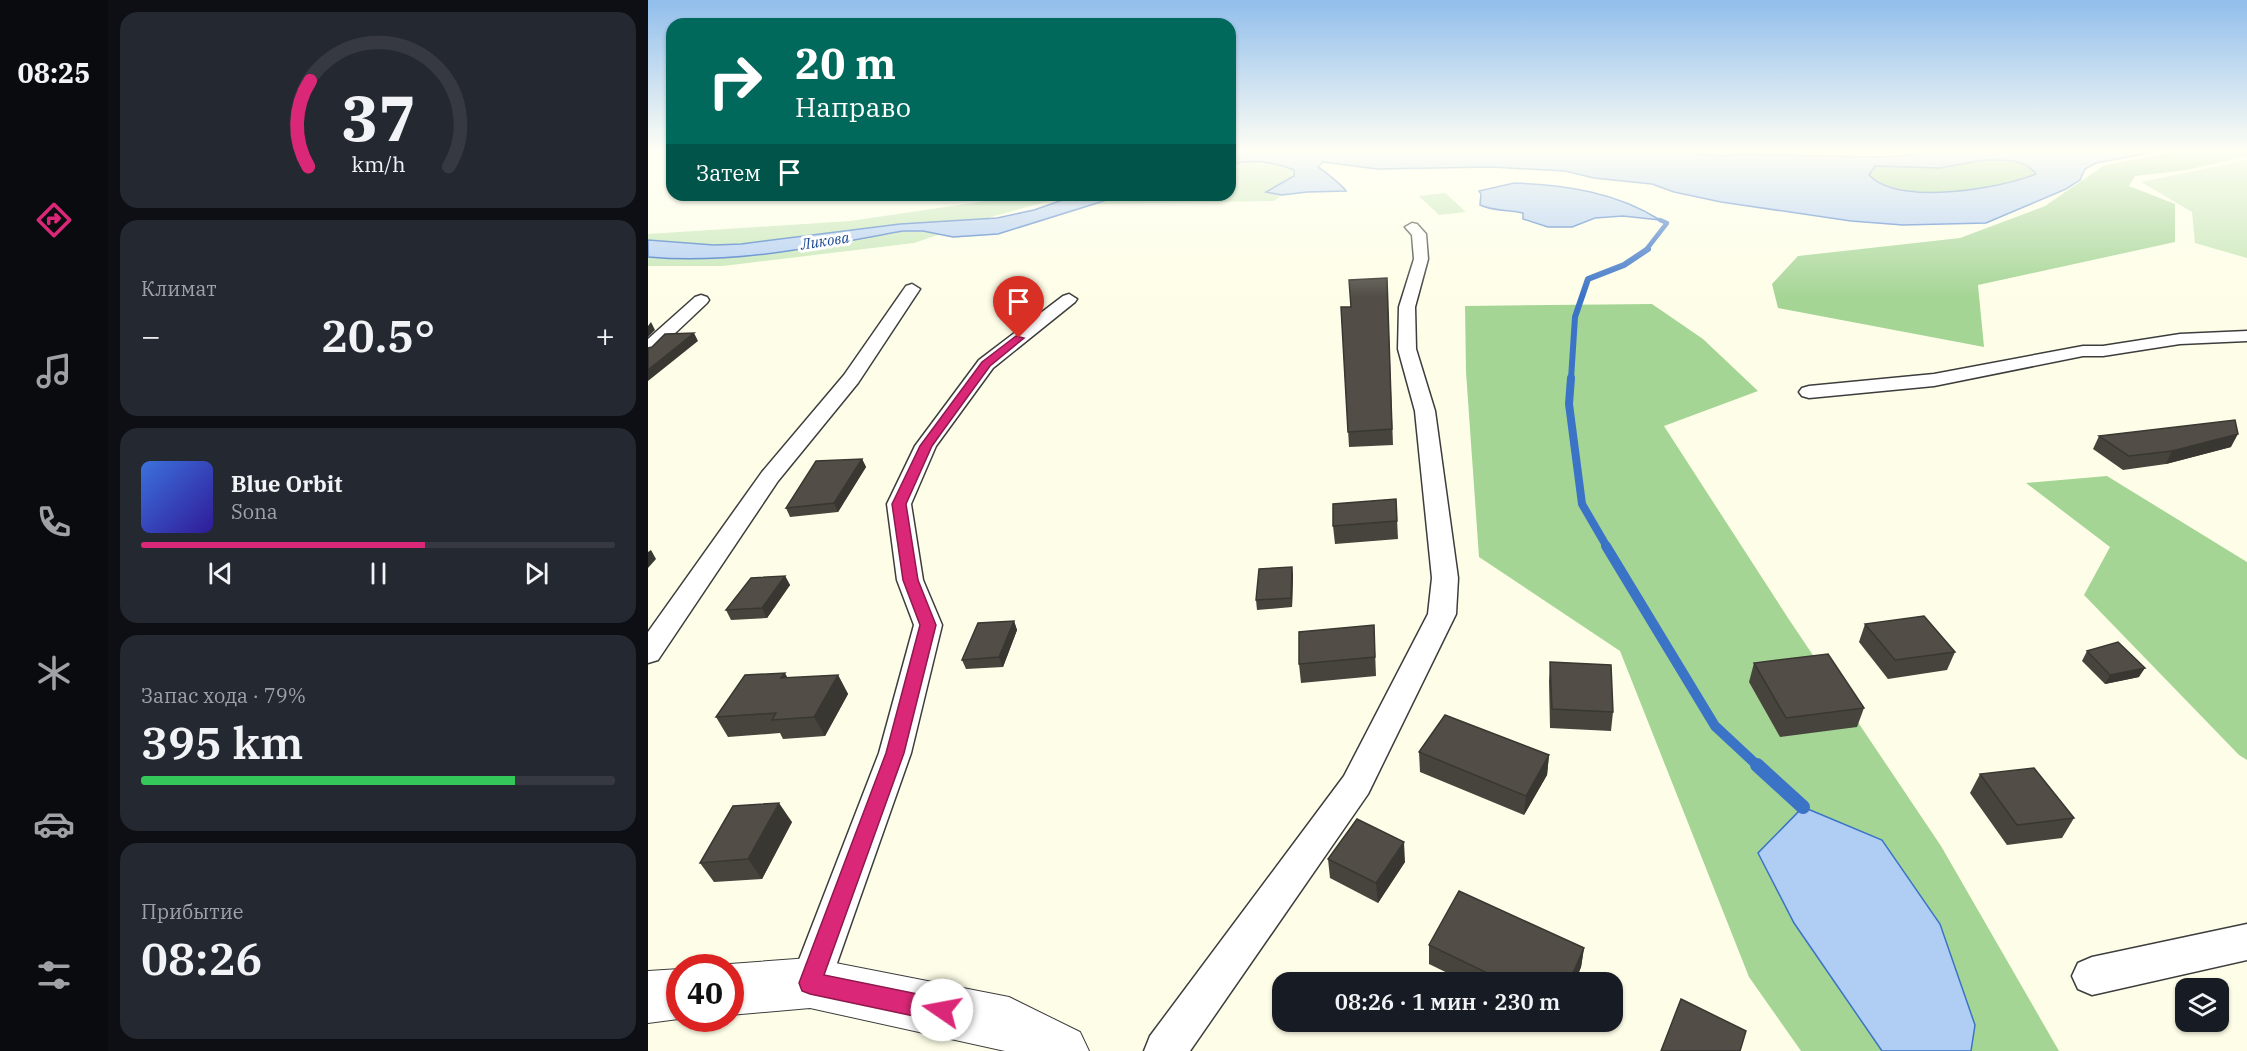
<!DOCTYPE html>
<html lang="ru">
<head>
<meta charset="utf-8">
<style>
	:root { --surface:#171b24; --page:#242831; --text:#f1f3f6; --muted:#9ea1a6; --line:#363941; --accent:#db2777 }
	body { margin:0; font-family:"IBM Plex Serif",serif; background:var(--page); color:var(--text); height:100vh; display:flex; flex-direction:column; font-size:22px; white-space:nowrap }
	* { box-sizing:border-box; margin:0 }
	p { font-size:20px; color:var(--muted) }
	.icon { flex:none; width:33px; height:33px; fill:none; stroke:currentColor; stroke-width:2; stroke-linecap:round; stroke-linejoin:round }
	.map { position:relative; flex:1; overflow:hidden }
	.drawer { display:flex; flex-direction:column; gap:12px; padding:12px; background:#0d0f14; width:540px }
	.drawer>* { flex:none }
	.guide { position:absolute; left:18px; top:18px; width:570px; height:183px; border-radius:18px; box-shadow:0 2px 4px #0004; background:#00695c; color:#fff; overflow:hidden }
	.controls { position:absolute; left:1527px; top:978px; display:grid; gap:12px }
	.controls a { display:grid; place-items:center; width:54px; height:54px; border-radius:12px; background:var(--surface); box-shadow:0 2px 4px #0004; font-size:30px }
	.speed { position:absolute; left:18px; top:954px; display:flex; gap:12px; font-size:30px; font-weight:700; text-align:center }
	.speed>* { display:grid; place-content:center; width:78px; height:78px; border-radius:50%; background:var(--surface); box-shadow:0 2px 4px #0004; line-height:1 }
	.speed .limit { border:9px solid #d22; background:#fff; color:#111 }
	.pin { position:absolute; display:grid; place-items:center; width:51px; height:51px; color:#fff; margin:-62px -26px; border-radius:50% 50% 50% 0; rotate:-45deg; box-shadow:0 0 6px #0007 }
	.pin .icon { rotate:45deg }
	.me { position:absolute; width:66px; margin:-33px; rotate:282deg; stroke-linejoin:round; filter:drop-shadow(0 0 4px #0008) }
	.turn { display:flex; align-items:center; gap:21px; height:126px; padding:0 30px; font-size:27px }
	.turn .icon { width:78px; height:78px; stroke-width:2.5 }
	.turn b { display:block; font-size:42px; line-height:51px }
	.then { display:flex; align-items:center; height:57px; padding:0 30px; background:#0003; gap:12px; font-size:22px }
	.big { font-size:45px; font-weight:600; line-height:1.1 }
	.drawer .widget { flex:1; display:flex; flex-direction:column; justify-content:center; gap:9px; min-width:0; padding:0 21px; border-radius:18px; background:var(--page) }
	.drawer .dial { align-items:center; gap:0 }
	.dial svg { height:156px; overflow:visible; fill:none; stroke:var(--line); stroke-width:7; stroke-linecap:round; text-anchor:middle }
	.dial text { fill:var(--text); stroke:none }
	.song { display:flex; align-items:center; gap:18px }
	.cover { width:72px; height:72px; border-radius:9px; background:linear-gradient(135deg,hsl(220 70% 55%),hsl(250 70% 35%)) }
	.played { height:6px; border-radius:3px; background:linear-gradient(90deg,var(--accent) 60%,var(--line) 60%) }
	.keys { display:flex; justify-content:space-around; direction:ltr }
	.heat { display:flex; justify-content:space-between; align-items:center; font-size:33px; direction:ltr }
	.charge { height:9px; border-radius:4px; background:linear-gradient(90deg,#34c759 79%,var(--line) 0) }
	.trip { position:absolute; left:624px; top:972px; width:351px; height:60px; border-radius:18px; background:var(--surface); box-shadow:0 2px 4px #0004; font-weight:600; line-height:60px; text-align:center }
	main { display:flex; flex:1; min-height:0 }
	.tabs { display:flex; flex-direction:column; width:108px; justify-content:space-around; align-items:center; background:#090b0e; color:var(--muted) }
	.tabs .icon { width:42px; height:42px }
	.tabs .selected { color:var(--accent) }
	.tabs b { font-size:27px; color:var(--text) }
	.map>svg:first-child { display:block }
	.green { fill:#c5e6b5 }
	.forest { fill:#a5d595 }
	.water { fill:#b0cdf3; stroke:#3b73c6; stroke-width:1.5; fill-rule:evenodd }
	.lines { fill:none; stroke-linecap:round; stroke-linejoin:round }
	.stream-far4 { stroke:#3b73c6; stroke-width:4.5 }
	.stream-far3 { stroke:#3b73c6; stroke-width:6 }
	.stream-far2 { stroke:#3b73c6; stroke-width:8 }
	.stream-far1 { stroke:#3b73c6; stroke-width:10 }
	.stream { stroke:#3b73c6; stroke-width:14 }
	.minor-casing { stroke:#3d3d3d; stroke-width:3 }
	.tertiary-casing { stroke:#3d3d3d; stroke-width:2 }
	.minor { fill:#fff; fill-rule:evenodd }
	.tertiary { fill:#fff; fill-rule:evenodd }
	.wall { fill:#47433d }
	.shaded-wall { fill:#393732 }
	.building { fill:#524e47; stroke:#393732; stroke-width:1.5 }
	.route { fill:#db2777; stroke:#8e194d; stroke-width:1.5 }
	.labels { text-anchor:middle; stroke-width:6; stroke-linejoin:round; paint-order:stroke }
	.far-water-label { font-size:15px; font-style:italic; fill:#1b4894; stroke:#fff }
</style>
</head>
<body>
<main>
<nav class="tabs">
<b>08:25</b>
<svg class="icon selected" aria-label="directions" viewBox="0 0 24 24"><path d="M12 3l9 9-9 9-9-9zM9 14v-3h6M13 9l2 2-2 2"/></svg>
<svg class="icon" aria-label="music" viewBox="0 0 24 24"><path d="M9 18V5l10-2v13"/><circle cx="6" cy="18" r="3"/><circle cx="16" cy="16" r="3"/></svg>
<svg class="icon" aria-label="phone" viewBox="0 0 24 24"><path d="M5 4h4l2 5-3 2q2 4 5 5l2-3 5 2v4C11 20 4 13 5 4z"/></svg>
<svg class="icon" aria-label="climate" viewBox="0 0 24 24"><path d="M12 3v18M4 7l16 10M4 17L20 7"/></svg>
<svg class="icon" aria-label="car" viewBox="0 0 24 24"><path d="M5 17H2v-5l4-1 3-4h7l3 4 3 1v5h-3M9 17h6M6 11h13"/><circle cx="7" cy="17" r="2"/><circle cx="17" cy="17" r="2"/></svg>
<svg class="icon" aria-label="filters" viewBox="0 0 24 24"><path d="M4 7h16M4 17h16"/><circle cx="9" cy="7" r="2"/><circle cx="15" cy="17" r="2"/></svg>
</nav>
<section class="drawer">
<div class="widget dial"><svg viewBox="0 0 100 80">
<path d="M14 69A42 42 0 1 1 86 69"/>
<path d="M14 69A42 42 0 0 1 15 25" stroke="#db2777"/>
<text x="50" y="56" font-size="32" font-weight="700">37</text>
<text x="50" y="72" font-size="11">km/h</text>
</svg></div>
<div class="widget"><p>Климат</p>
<div class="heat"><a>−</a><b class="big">20.5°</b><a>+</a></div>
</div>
<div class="widget">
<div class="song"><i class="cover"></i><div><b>Blue Orbit</b><p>Sona</p></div></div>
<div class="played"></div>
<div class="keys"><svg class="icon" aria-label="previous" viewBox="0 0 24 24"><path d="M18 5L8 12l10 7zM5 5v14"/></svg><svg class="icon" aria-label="pause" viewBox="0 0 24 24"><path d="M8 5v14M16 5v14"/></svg><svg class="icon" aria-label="next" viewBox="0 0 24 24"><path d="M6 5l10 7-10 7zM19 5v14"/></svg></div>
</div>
<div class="widget"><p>Запас хода · 79%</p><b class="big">395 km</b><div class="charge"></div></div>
<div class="widget"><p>Прибытие</p><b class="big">08:26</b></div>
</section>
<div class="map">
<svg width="1599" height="1051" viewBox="0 0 1599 1051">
	<rect width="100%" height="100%" fill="#fefee8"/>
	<g class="green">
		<polygon points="1599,160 1599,258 1547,243 1544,212 1493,182"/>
		<polygon points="593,161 634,166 646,171 645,177 619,191 634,195 626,201 450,204 475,195 582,195 582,164"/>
		<polygon points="797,193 818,212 791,215 771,196"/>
		<polygon points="365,195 423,195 346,216 266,243 75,266 0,266 0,234 202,221 345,200"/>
	</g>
	<g class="forest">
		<polygon points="1534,150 1599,150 1599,156 1539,170 1487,176 1481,186 1527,204 1527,242 1330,285 1336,347 1130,308 1124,284 1150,256 1312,238 1397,206 1455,166"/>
		<path d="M1336 160C1355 160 1375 159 1388 174 1371 180 1353 186 1334 189 1306 195 1241 196 1221 175L1227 166 1292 168Z"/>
		<polygon points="1004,304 1055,339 1110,391 1016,426 1140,618 1293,846 1411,1051 1153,1051 1101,977 972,651 831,557 818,372 817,306"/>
		<polygon points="1459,476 1599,562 1599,760 1591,755 1436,595 1462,547 1378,483"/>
	</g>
	<g class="water">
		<path d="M629 150 693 153 721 150H1009L1076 156 1086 154 1227 157 1255 156 1286 150H1517L1448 163 1437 169 1432 180 1418 189 1338 223 1255 225 1203 221 1073 202 1026 192 1004 184 946 178 917 171 843 167 729 169 675 162 670 167C675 170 694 185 698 191L659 192 634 195 618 192 646 176V170C626 162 603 159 582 164V155ZM1336 160C1355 160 1376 158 1388 174 1352 189 1250 206 1221 175L1227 166 1292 168Z"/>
		<path d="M866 183C917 185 968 192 1012 220L975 216 947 218 924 227H900L875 219V213C861 210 844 211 832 205L833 194 831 191Z"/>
		<path d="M429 195H475L350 234 305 237 275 231H255C171 246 86 265 0 257V240L66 245 93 244 252 224 349 218 386 210Z"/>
		<polygon points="1155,807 1234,840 1292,924 1327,1025 1323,1051 1234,1051 1146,923 1110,853"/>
	</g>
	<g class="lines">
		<polyline class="stream-far4" points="998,250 1019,223 1012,220"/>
		<polyline class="stream-far3" points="923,379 927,317 940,279 976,265 1000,249"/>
		<polyline class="stream-far2" points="923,378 921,404 934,504 959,547"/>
		<polyline class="stream-far1" points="958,546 1067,726 1111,767"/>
		<polyline class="stream" points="1109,765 1155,807"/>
		<g class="minor-casing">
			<g id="minor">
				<polygon points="764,223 769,224 778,234 780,259 767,307 768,349 787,411 810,578 808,614 720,794 542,1051 496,1051 502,1036 696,776 780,614 784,578 767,411 750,349 751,307 766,259 764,235 757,227"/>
				<polygon points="264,284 272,289 210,383 130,481 10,660 0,663 0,632 114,472 196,375 258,286"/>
				<polygon points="421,294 429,299 427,302 345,368 288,446 263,504 275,580 294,625 263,753 182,983 176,997 162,1002 148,997 142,983 231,753 266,625 249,580 239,504 267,446 331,360 415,296"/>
				<polygon points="53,295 59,297 61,300 59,303 6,353 0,354 0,339 47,297"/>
				<polygon points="1599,331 1599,341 1532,344 1455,356 1435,356 1286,386 1161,398 1154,396 1151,392 1154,388 1161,386 1286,374 1435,346 1455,346 1532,334"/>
				<polygon points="1599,924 1599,960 1444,995 1430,989 1424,976 1430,963 1444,957"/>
			</g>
		</g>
		<g class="tertiary-casing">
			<g id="tertiary">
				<polygon points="162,958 361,997 432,1032 441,1051 357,1051 162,1008 82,1015 82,968 75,968 82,964"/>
				<polygon points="32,969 32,1018 38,1018 0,1023 0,971"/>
			</g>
		</g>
		<use href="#minor" class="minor"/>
		<use href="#tertiary" class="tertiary"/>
	</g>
	<g class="wall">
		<polygon points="739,278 745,445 701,447 693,307 703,307"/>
		<polygon points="1451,436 1583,447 1518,464 1475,470 1445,449"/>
		<polygon points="214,459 218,467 190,512 142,517 138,508"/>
		<polygon points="748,499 750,539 687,544 685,526"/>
		<polygon points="644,567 645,576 644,607 609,610 608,600"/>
		<polygon points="137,576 142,585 119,618 83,620 78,610"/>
		<polygon points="366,621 369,630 355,667 318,669 314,660"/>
		<polygon points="1217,624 1307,652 1299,670 1240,679 1211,642"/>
		<polygon points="726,625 728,676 653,683 651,664"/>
		<polygon points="1439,651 1491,677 1457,684 1434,661"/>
		<polygon points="902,662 965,712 963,731 902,728 901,681"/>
		<polygon points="1106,663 1216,708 1209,727 1132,737 1101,682"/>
		<polygon points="190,675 200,694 177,736 135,739 132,733 80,737 68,717 140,678"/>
		<polygon points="771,752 901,755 899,775 876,815 772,772"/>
		<polygon points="1332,774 1426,818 1414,838 1359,845 1322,793"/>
		<polygon points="144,822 114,879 66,882 52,863"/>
		<polygon points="680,859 757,862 730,903 682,878"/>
		<polygon points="781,945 936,948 933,967 927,982 818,982 781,964"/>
		<polygon points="896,1022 910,1022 908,1027"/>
	</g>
	<g class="shaded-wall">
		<polygon points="3,322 7,330 0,337 0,326"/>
		<polygon points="46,333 50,341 0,381 0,370"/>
		<polygon points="1590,434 1583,447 1518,464 1524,451"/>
		<polygon points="214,459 218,467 190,512 186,503"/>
		<polygon points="3,550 8,559 0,568 0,552"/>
		<polygon points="644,567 645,576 644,607 643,598"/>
		<polygon points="137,576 142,585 119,618 114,608"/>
		<polygon points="366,621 369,630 355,667 351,657"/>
		<polygon points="1497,668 1491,677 1457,684 1462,675"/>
		<polygon points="137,673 147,692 133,678"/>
		<polygon points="190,675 200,694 177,736 166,717"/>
		<polygon points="901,755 899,775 876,815 878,796"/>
		<polygon points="131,803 144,822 114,879 100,859"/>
		<polygon points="756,842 757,862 730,903 728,883"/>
		<polygon points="936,948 933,967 927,982 921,982"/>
	</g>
	<g class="building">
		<polygon points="739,278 744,429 700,432 693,307 703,307 701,280"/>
		<polygon points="46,333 0,370 0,348 4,347 17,334"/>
		<polygon points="1587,420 1590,434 1524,451 1481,456 1451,436"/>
		<polygon points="214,459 186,503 138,508 168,461"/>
		<polygon points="748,499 749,521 685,526 685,504"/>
		<polygon points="644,567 643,598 608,600 611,569"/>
		<polygon points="137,576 114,608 78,610 103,578"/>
		<polygon points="1276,616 1307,652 1247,660 1217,624"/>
		<polygon points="366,621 351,657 314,660 330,623"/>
		<polygon points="726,625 727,657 651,664 651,632"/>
		<polygon points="1470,642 1497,668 1462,675 1439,651"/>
		<polygon points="1180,654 1216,708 1138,718 1106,663"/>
		<polygon points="902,662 963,665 965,712 904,709"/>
		<polygon points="137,673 133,678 190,675 166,717 124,720 128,713 68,717 97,675"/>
		<polygon points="797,715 901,755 878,796 771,752"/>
		<polygon points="1386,768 1426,818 1369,825 1332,774"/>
		<polygon points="131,803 100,859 52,863 85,806"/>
		<polygon points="709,819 756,842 728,883 680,859"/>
		<polygon points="811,891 936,948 921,982 858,982 781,945"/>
		<polygon points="1033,999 1098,1031 1092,1051 1013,1051"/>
	</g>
	<linearGradient id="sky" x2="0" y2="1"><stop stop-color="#91beec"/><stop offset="0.51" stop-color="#fffff5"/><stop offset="1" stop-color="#fffff5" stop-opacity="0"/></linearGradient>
	<rect width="1599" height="297" fill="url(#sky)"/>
	<polygon class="route" points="368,336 376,338 342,366 294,432 284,446 258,504 270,580 288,625 256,753 176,975 294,999 303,1002 306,1010 303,1018 294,1022 162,994 154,991 151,983 238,753 272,625 255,580 244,504 272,446 286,427 334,362"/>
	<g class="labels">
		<g class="far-water-label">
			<text transform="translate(177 241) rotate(-9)" y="5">Ликова</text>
		</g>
	</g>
</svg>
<div class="controls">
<a><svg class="icon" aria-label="layers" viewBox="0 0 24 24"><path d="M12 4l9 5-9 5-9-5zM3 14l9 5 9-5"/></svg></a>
</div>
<div class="speed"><div class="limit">40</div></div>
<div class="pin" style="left:371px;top:338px;background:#d93025"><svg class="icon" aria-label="arrive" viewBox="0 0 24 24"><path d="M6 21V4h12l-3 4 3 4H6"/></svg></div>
<svg class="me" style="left:294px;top:1010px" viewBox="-20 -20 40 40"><circle r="19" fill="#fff"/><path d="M0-13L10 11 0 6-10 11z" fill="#db2777"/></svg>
<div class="trip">08:26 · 1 мин · 230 m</div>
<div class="guide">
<div class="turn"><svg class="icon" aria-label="right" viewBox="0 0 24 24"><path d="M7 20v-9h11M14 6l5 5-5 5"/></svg><div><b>20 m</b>Направо</div></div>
<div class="then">Затем<svg class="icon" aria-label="arrive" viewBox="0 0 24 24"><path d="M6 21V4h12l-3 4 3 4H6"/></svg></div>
</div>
</div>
</main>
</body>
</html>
